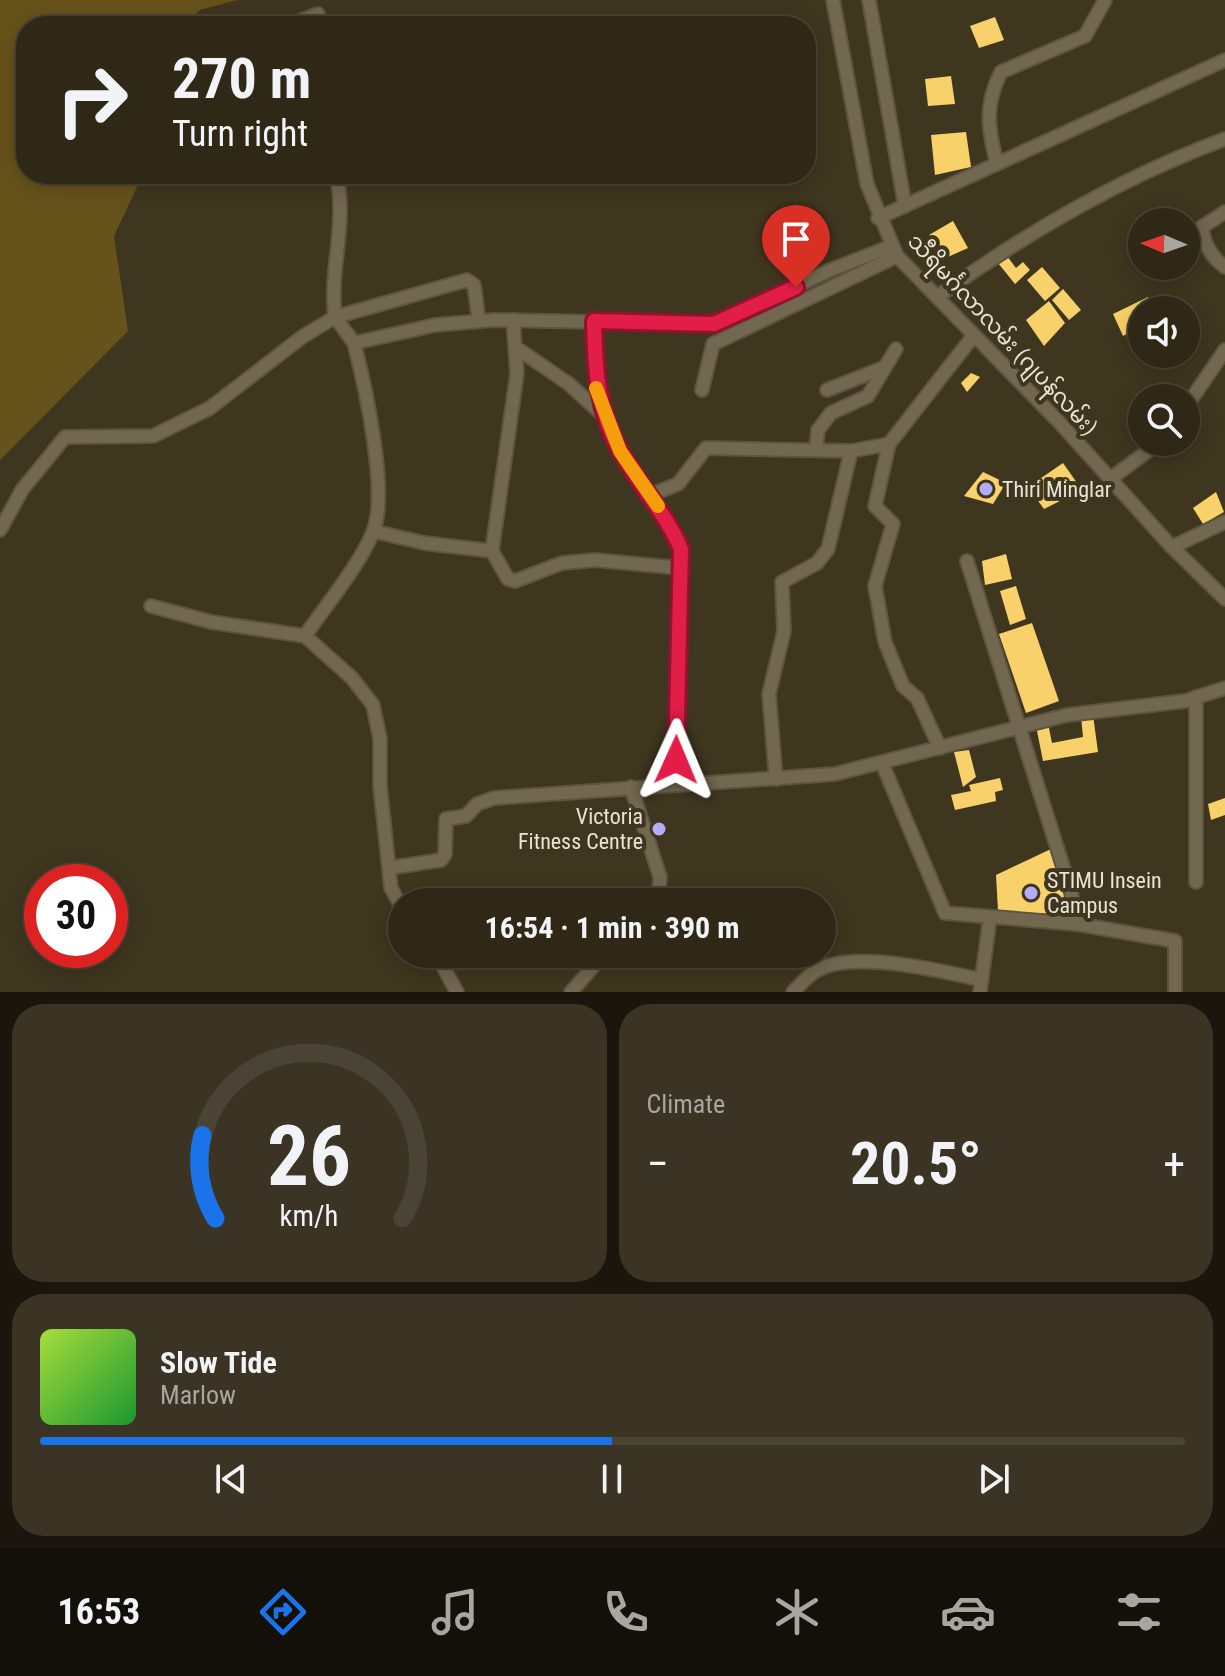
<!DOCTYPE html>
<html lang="en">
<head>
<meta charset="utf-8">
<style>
	:root { --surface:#2f2817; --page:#3b3424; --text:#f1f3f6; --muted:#a7a6a1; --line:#4a4436; --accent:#1a73e8 }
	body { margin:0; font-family:"Roboto Condensed","Noto Sans Myanmar",sans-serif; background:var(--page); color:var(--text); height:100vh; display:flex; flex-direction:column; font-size:30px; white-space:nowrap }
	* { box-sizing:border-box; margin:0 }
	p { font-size:26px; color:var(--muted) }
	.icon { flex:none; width:44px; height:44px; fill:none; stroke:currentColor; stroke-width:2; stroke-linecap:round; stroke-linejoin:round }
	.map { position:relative; height:992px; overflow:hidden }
	.panel { display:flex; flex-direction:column; gap:12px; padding:12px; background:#1a160d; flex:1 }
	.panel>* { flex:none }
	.top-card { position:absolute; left:16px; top:16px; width:800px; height:168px; border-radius:32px; box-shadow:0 4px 20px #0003,0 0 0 2px var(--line); background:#2f2817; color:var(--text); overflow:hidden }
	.needle { width:52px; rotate:272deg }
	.tools { position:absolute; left:1128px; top:208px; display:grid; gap:16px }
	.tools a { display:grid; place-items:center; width:72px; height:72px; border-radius:50%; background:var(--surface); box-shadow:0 4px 20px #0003,0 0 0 2px var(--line); font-size:40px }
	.speed { position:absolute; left:24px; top:864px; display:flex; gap:16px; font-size:40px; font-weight:700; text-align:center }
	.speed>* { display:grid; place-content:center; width:104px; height:104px; border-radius:50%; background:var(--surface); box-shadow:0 4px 20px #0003,0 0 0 2px var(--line); line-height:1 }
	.speed .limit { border:12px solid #d22; background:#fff; color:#111 }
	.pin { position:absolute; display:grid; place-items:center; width:68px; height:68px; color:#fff; margin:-82px -34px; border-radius:50% 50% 50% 0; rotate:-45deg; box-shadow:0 0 8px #0007 }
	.pin .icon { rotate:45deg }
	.me { position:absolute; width:88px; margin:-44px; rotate:1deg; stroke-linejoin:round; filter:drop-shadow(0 0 6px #0008) }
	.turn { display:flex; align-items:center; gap:28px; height:168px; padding:0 24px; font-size:36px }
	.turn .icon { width:104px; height:104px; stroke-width:2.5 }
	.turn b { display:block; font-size:56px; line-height:68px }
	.big { font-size:60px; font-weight:700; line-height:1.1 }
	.panel .widget { flex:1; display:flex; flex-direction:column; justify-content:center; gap:12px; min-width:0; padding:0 28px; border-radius:32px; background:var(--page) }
	.panel .dial { align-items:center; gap:0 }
	.dial svg { height:208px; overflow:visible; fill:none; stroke:var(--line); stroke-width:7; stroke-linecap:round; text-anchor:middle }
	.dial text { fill:var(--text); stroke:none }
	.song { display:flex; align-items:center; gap:24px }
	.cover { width:96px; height:96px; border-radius:12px; background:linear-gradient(135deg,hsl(80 70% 55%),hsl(130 70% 35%)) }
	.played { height:8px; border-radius:4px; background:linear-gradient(90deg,var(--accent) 50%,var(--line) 50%) }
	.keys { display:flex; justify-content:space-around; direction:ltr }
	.heat { display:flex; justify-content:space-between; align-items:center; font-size:44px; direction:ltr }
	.panel .tiles { flex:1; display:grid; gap:12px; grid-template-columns:1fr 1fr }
	.widget:last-child { grid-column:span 2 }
	.trip { position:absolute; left:388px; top:888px; width:448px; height:80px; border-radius:40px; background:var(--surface); box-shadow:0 4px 20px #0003,0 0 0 2px var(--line); font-weight:700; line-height:80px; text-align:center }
	.dock { display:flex; height:128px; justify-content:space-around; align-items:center; background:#131009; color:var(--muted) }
	.dock .icon { width:56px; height:56px }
	.dock .active { color:var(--accent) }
	.dock b { font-size:36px; color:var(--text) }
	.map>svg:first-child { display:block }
	.green { fill:#66521b }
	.building { fill:#f9d16b }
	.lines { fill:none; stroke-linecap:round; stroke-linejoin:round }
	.minor-casing { stroke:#5d5441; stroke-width:16 }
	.minor { stroke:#726850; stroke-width:12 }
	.route-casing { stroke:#92132f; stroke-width:20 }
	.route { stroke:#e11d48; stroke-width:14 }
	.slow { stroke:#f59e0b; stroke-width:14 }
	.poi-dot { fill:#b1adfa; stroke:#3f361f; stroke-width:3 }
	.labels { text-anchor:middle; stroke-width:8; stroke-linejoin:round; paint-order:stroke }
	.street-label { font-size:22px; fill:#e9e3d6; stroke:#3f361f }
	.poi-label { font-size:22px; fill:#e9e3d6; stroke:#3f361f; text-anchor:start }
</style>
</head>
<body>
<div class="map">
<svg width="1225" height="992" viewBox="0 0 1225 992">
	<rect width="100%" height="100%" fill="#3f361f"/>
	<polygon class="green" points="0,0 237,0 200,10 183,26 26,26 26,174 143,174 114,236 128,331 0,460"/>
	<g class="building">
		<polygon points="995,17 1004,40 979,48 970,26"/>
		<polygon points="951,76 955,104 928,106 925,79"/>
		<polygon points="966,132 971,167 935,175 931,135"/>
		<polygon points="953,221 968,248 941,260 929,235"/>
		<polygon points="1007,256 1016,268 1023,262 1030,270 1015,284 998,263"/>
		<polygon points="1042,267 1060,288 1045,301 1027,280"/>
		<polygon points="1063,289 1081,310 1069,320 1052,300"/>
		<polygon points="1148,297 1154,310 1142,310 1142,326 1123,336 1113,314"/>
		<polygon points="1049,301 1065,323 1044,346 1026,320"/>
		<polygon points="971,373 980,377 967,392 961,383"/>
		<polygon points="1063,463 1082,490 1044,509 1028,487"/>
		<polygon points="983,472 1006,483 993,504 964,496"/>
		<polygon points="1216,492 1224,512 1203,524 1193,508"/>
		<polygon points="1006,554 1012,579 985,585 982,561"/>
		<polygon points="1016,586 1026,619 1010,625 1000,591"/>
		<polygon points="1032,623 1059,701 1026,713 999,634"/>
		<polygon points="1093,715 1098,752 1043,761 1036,726 1048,723 1052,743 1083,737 1081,716"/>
		<polygon points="969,750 976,777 963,787 954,752"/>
		<polygon points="1000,778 1003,790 995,792 996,801 955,810 951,795 971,791 969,785"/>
		<polygon points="1225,798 1225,815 1211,820 1208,804"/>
		<polygon points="1051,849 1070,915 998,911 996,875"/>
	</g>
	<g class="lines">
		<g class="minor-casing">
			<g id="minor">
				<polyline points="833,0 867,184 897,256 1059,422 1169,544 1225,599"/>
				<polyline points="869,0 905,206"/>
				<polyline points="299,26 302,20 318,14 317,26"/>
				<path d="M997 164C988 128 984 106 1001 72L1085 36 1105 0"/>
				<path d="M336 174C348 222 329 268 335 317L467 280 474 285 479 321"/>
				<path d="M1225 212 1202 227C1203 243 1212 258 1225 267"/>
				<polyline points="878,218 1225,60"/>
				<path d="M937 297C1026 233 1122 177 1225 139"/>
				<polyline points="513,320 517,373 492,551 508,579 515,581 562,563 595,560 680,568"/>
				<path d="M594 321C595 368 597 412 622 454 641 487 666 514 681 549L675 784"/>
				<polyline points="515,347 569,384 604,416"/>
				<polyline points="702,390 713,344 897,256"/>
				<polyline points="827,390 883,368"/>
				<polyline points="1186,407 1225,350"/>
				<polyline points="816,449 818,430 831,413 868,396 896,349"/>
				<polyline points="1110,479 1160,442"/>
				<polyline points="650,495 678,484 706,448 851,451"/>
				<polyline points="0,530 22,490 65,437 153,436 210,408 302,337 335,317 354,343 435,325 493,320 714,324 828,271 892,246"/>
				<polyline points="373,531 424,543 492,551"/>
				<polyline points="1172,547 1225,522"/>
				<polyline points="967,561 1071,892 1077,924"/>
				<polyline points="151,606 211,622 305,636 352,678 373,705 380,739 380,786 391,888 402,908"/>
				<path d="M305 636C326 605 359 566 373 532 389 493 365 385 354 343"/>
				<polyline points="1196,697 1196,882"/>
				<polyline points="940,748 917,698 903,686 885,642 875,586 893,524 875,506 889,444 974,335"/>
				<polyline points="882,763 945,913 1077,924 1175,941 1175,992"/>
				<polyline points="776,779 769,694 784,631 782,582 817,563 828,549 851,451 889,444"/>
				<polyline points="631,787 660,877 659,891 651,902"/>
				<polyline points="389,868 441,860 445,854 446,819 466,816 477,804 494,798 835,774 1067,715 1185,701 1225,688"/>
				<polyline points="436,954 457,992"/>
				<polyline points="571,992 604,954"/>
				<path d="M793 992C800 985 807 976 816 971 852 949 942 971 982 980"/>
				<polyline points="980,992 990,917"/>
			</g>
		</g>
		<use href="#minor" class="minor"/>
	</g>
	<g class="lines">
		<g class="route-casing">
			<path id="route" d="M676 760 681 549C666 514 641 487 622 454 597 412 595 369 594 321L714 324 796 287"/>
		</g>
		<use href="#route" class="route"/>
		<polyline class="slow" points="596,388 620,451 658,506"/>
	</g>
	<g class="poi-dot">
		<circle cx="986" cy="489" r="8"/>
		<circle cx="659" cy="829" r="8"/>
		<circle cx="1031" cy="893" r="8"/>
	</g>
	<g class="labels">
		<g class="street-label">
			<text transform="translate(1003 334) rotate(47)" y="8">သီရိမင်္ဂလာလမ်း (ဂျပန်လမ်း)</text>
		</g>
		<g class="poi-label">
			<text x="1002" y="497">Thiri Minglar</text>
			<text x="643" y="824" text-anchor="end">Victoria<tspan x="643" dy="25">Fitness Centre</tspan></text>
			<text x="1047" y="888">STIMU Insein<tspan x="1047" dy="25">Campus</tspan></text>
		</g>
	</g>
</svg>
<div class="tools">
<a><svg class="needle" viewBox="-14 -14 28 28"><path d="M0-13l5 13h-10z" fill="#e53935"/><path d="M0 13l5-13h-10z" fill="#a7a6a1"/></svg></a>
<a><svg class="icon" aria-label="sound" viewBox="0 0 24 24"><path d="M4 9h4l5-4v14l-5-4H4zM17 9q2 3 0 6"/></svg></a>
<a><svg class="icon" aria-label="search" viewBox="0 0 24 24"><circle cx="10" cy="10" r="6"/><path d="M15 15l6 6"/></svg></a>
</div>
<div class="speed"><div class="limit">30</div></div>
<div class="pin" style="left:796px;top:287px;background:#d93025"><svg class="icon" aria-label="arrive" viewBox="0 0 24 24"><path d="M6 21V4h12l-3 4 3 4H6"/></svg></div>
<svg class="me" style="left:676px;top:760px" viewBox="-20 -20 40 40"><path d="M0-17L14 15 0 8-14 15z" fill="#e11d48" stroke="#fff" stroke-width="4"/></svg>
<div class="trip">16:54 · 1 min · 390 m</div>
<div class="top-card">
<div class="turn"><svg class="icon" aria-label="right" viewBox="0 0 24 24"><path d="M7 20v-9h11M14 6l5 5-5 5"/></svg><div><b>270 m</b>Turn right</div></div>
</div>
</div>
<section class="panel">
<div class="tiles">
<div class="widget dial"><svg viewBox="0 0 100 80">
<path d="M14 69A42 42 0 1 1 86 69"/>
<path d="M14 69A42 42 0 0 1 9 37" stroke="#1a73e8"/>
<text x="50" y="56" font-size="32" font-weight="700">26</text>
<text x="50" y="72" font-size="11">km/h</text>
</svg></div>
<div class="widget"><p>Climate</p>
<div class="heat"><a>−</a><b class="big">20.5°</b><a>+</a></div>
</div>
<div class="widget">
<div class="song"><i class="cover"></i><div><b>Slow Tide</b><p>Marlow</p></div></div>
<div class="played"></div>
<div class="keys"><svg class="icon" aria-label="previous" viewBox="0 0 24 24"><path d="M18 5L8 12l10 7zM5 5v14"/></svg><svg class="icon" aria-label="pause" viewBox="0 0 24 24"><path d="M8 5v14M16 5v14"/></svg><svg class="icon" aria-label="next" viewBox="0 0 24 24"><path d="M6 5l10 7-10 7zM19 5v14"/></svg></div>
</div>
</div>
</section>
<nav class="dock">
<b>16:53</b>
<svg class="icon active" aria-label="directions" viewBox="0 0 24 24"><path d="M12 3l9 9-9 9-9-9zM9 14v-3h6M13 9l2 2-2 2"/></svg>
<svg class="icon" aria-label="music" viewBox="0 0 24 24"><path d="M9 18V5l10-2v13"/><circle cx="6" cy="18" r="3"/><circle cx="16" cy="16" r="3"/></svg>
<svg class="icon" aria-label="phone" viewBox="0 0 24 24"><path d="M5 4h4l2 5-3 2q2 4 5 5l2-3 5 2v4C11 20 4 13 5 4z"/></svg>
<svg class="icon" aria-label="climate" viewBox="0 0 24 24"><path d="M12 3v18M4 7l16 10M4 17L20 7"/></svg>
<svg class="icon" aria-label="car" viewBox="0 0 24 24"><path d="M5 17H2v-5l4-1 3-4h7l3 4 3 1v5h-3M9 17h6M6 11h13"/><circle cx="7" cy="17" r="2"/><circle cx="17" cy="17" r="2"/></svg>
<svg class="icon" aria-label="filters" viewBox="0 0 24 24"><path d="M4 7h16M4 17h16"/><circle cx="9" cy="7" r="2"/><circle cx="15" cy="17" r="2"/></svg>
</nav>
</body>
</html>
